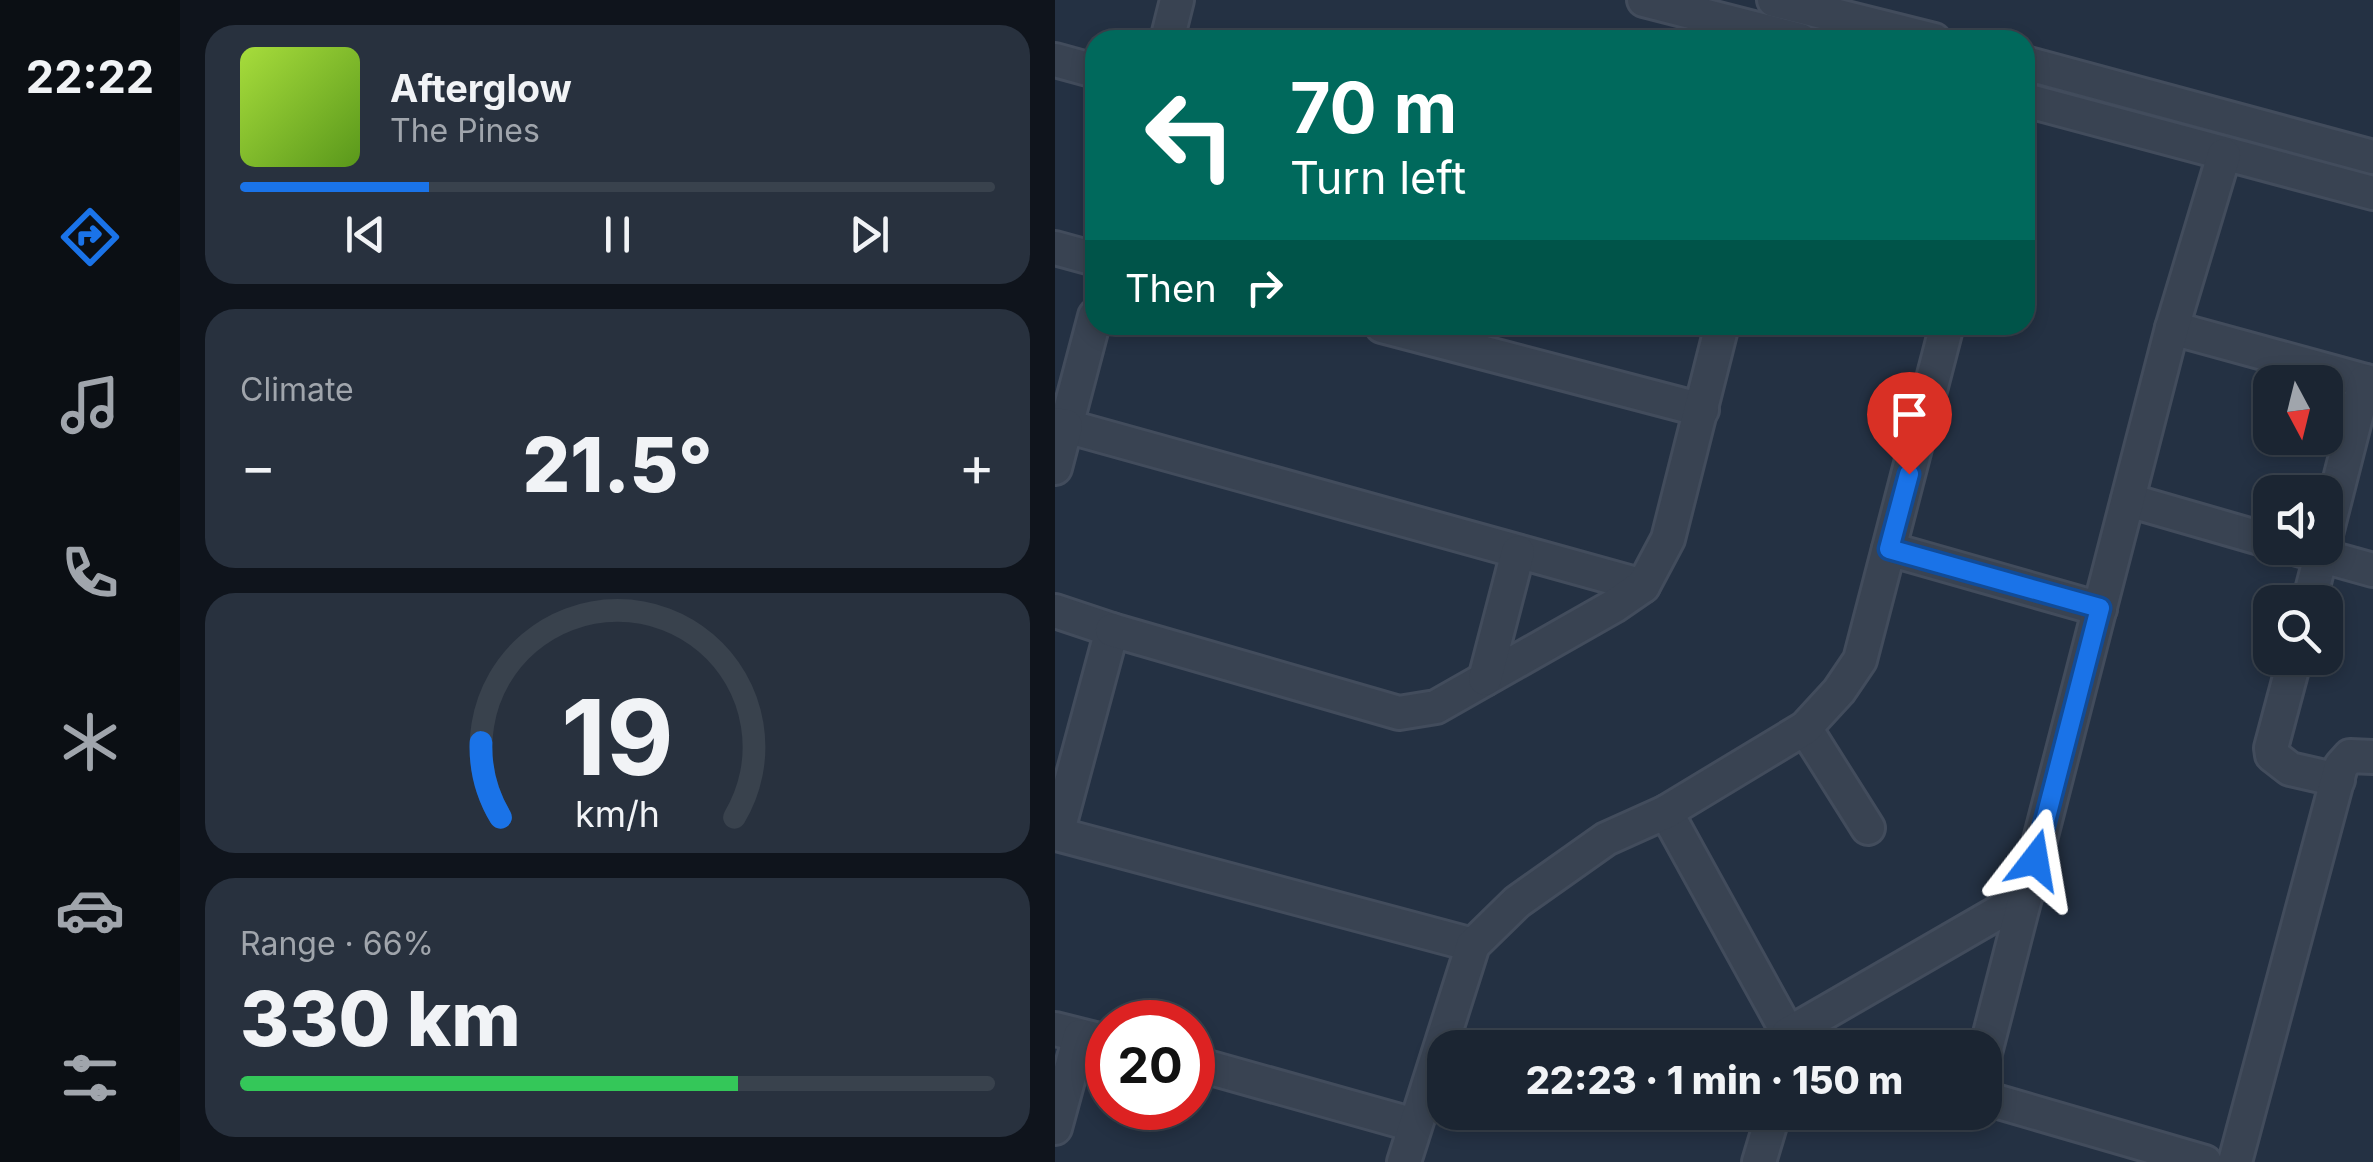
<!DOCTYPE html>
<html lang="en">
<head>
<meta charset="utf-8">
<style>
	:root { --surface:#1b2532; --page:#28313e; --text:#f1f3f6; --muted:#a0a5ac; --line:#39424d; --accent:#1a73e8 }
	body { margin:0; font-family:Inter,sans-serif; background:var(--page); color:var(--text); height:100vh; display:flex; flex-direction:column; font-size:38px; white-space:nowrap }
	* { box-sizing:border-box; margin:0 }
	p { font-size:32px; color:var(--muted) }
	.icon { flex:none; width:55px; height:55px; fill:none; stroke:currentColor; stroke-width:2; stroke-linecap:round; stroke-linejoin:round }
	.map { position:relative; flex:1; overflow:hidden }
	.sheet { display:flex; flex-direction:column; gap:25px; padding:25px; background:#0f141c; width:875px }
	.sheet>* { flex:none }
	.banner { position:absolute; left:30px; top:30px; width:950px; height:305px; border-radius:30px; box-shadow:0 5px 15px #0003,0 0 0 2px var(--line); background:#00695c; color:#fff; overflow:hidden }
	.needle { width:65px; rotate:173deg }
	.buttons { position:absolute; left:1198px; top:365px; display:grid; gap:20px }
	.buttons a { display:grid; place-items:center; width:90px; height:90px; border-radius:20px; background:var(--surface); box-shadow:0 5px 15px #0003,0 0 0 2px var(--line); font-size:50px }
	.speed { position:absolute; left:30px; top:1000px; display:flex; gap:20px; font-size:50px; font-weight:700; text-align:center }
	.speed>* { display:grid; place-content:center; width:130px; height:130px; border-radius:50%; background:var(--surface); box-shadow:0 5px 15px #0003,0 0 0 2px var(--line); line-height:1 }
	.speed .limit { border:15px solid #d22; background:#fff; color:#111 }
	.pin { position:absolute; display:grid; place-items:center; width:85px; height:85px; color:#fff; margin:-102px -42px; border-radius:50% 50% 50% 0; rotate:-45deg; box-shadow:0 0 10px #0007 }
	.pin .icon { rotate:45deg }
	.me { position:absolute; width:110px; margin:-55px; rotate:14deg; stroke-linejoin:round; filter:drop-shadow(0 0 8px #0008) }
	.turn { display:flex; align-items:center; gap:35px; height:210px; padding:0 40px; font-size:45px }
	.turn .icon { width:130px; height:130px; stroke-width:2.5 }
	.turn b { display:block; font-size:70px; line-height:85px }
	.then { display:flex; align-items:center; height:95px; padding:0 40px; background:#0003; gap:20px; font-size:38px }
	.big { font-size:75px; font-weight:800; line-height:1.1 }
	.sheet .widget { flex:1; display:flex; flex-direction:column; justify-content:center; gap:15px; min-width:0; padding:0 35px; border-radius:30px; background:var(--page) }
	.sheet .dial { align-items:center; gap:0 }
	.dial svg { height:260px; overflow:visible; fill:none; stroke:var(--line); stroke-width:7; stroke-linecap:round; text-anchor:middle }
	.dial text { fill:var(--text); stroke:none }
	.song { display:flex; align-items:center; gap:30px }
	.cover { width:120px; height:120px; border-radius:15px; background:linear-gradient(135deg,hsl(80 70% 55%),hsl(90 70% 35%)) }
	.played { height:10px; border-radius:5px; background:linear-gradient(90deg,var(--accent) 25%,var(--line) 25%) }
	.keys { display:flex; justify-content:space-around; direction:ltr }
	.heat { display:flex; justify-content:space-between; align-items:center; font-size:55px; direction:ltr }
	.charge { height:15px; border-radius:8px; background:linear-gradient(90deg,#34c759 66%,var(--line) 0) }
	.trip { position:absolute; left:372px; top:1030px; width:575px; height:100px; border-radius:30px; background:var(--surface); box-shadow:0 5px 15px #0003,0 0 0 2px var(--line); font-weight:800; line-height:100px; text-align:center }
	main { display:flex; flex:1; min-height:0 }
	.menu { display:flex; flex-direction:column; width:180px; justify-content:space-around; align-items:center; background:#0b0f14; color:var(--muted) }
	.menu .icon { width:70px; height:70px }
	.menu .selected { color:var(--accent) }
	.menu b { font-size:45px; color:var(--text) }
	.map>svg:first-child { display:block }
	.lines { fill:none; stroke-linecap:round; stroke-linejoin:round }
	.minor-casing { stroke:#424c5c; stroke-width:38 }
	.minor { stroke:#394352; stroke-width:32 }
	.route-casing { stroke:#114b97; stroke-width:25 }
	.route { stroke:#1a73e8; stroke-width:18 }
</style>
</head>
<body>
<main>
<nav class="menu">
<b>22:22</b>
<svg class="icon selected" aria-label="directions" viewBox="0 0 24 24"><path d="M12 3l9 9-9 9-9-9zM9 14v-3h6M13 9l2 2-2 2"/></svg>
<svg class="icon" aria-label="music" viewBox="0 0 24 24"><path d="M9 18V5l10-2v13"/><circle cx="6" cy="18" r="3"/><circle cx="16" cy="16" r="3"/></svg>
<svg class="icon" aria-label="phone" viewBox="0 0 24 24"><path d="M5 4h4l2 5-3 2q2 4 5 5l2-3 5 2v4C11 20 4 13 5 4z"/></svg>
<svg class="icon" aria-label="climate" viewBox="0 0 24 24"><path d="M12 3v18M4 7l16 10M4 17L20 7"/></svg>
<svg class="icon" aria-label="car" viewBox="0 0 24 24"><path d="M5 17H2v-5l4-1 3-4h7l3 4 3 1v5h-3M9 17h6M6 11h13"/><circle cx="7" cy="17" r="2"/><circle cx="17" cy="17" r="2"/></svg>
<svg class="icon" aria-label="filters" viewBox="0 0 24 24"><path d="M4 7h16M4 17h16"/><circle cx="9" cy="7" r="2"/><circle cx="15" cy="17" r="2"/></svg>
</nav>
<section class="sheet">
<div class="widget">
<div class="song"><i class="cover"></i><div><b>Afterglow</b><p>The Pines</p></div></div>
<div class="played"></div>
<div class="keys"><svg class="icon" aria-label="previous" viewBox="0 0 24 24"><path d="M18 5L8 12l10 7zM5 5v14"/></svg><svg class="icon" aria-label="pause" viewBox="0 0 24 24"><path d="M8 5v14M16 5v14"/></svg><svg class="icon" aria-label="next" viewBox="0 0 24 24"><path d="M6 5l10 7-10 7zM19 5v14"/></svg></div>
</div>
<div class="widget"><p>Climate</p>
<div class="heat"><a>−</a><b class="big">21.5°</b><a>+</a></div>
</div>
<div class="widget dial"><svg viewBox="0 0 100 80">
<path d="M14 69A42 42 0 1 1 86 69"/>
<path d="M14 69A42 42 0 0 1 8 46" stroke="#1a73e8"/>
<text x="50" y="56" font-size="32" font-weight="700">19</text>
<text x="50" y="72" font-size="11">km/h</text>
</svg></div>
<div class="widget"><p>Range · 66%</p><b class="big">330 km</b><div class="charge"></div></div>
</section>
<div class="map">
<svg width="1318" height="1162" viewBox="0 0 1318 1162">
	<rect width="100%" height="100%" fill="#243143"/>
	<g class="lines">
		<g class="minor-casing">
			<g id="minor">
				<polyline points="589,0 745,40"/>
				<polyline points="719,0 879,40"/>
				<polyline points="112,40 122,0"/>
				<polyline points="0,60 40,71"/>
				<polyline points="970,63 1318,157"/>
				<polyline points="970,100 1318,193"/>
				<polyline points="0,248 40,259"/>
				<polyline points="40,316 11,426 588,586"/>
				<polyline points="327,326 647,410"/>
				<polyline points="1117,328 1318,383"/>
				<polyline points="0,424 11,426 0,468"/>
				<polyline points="1073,500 1215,541"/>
				<polyline points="1270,538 1310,381"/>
				<polyline points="1239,548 1318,570"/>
				<polyline points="834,549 1045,609"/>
				<polyline points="1254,602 1268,548"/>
				<polyline points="0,611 57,630 2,834 418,945"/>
				<polyline points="57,630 344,713 381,707 559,606 588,586 613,539 667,325"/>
				<polyline points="1240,658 1216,748 1217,755 1235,769 1283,780"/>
				<polyline points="430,679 463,552"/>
				<polyline points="750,728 813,828"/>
				<polyline points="611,812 739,1044 750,1048"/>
				<polyline points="0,1029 52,1042"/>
				<polyline points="733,1034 970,897"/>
				<polyline points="930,1053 1117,328 1169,155"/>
				<polyline points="138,1063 359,1125"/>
				<polyline points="930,1098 1150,1162"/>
				<polyline points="0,1128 25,1036"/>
				<polyline points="349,1162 418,945 462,902 551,839 611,812 750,728 784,691 805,660 892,325"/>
				<polyline points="704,1162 719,1112"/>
				<polyline points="1180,1162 1286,766 1295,756 1318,757"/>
			</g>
		</g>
		<use href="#minor" class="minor"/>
	</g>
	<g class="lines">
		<g class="route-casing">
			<polyline id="route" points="854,474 834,549 1045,608 980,860"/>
		</g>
		<use href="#route" class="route"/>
	</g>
</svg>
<div class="buttons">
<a><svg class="needle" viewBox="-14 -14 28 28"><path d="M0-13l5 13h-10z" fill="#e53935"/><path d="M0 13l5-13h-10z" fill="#a0a5ac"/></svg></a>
<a><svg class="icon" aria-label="sound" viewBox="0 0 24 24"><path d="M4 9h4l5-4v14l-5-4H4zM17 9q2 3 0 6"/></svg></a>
<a><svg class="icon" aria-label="search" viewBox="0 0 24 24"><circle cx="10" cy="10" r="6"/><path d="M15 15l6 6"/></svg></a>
</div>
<div class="speed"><div class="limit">20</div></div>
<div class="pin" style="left:854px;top:474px;background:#d93025"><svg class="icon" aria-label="arrive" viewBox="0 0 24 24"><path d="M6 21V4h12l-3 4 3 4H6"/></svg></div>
<svg class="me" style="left:980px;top:860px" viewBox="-20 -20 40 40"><path d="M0-17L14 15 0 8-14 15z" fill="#1a73e8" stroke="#fff" stroke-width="4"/></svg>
<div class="trip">22:23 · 1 min · 150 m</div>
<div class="banner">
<div class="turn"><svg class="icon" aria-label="left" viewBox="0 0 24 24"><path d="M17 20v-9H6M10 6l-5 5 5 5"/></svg><div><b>70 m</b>Turn left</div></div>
<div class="then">Then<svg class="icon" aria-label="right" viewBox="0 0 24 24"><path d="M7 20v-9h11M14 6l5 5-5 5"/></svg></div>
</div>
</div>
</main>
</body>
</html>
